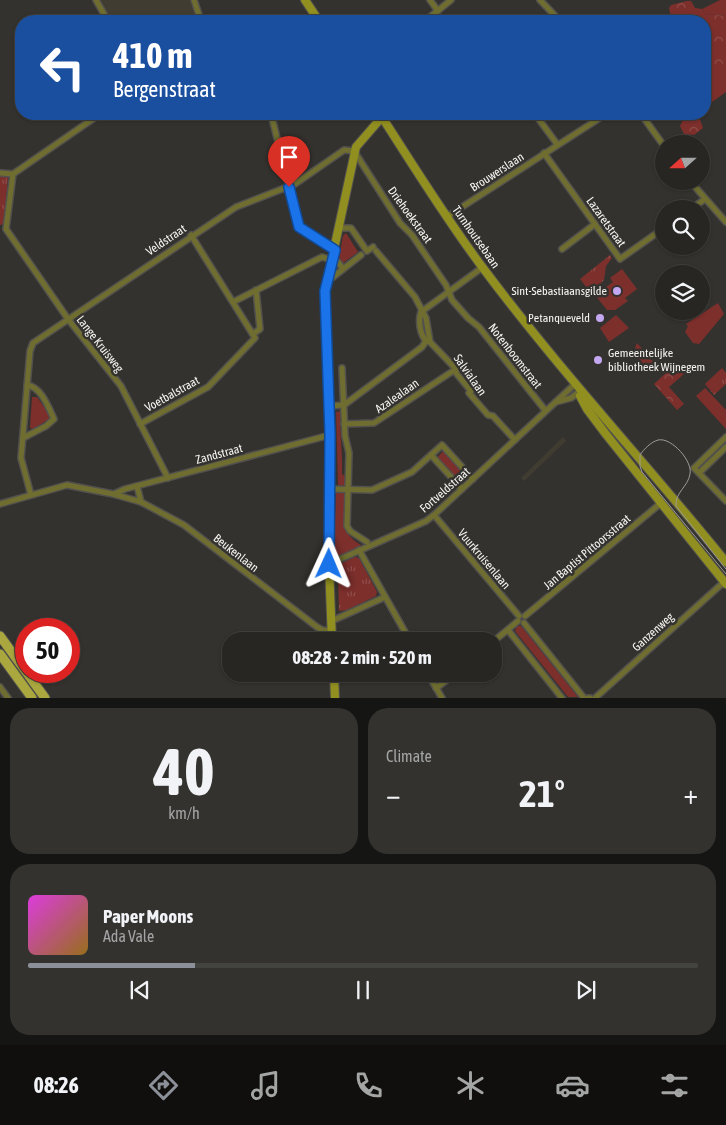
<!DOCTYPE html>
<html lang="en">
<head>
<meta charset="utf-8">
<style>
	:root { --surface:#272622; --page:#33322f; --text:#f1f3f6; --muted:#a4a5a5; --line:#434340; --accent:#8c9099 }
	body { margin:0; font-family:"Asap Condensed",sans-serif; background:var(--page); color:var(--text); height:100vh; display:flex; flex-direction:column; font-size:19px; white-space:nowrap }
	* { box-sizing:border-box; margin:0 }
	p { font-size:16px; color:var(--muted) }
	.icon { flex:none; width:28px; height:28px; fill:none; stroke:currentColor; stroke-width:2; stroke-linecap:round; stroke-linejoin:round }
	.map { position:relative; height:698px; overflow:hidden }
	.drawer { display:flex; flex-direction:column; gap:10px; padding:10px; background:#151513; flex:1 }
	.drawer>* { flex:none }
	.hud { position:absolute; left:15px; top:15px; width:696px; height:105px; border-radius:20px; box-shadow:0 1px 4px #0004,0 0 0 1px var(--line); background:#1a4fa0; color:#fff; overflow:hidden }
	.needle { width:32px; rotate:249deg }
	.fabs { position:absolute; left:655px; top:135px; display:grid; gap:10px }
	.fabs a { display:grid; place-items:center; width:55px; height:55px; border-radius:50%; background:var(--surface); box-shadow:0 1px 4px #0004,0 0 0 1px var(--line); font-size:25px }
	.speed { position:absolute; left:15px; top:618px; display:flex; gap:10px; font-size:25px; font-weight:700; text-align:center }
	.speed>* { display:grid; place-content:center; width:65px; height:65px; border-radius:50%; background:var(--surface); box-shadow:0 1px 4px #0004,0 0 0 1px var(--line); line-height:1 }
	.speed .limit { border:8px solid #d22; background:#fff; color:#111 }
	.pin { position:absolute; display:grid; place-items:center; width:42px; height:42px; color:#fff; margin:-51px -21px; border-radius:50% 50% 50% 0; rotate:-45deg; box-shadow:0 0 5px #0007 }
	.pin .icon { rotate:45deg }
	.me { position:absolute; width:55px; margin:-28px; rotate:1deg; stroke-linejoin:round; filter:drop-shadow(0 0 4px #0008) }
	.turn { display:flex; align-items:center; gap:18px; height:105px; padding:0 15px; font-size:22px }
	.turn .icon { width:65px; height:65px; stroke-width:2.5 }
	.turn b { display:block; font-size:35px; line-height:42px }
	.big { font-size:38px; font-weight:700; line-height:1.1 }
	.drawer .card { flex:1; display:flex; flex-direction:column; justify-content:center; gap:8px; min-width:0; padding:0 18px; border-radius:20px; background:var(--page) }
	.drawer .dial { align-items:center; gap:0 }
	.dial b { font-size:65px; line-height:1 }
	.song { display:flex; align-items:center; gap:15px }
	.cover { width:60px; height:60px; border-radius:8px; background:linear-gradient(135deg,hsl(300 70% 55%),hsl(40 70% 35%)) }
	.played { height:5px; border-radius:2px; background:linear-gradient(90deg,var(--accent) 25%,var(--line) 25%) }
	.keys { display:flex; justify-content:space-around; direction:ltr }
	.heat { display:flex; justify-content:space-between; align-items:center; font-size:28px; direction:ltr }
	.drawer .tiles { flex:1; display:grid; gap:10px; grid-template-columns:1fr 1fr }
	.card:last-child { grid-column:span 2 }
	.trip { position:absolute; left:222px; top:632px; width:280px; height:50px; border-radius:20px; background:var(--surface); box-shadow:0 1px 4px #0004,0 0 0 1px var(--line); font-weight:700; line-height:50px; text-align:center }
	.tab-bar { display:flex; height:80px; justify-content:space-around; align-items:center; background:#100f0e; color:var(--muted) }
	.tab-bar .icon { width:35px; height:35px }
	.tab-bar .on { color:var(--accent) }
	.tab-bar b { font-size:22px; color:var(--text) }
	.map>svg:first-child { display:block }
	.built { fill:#413c32 }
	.grass { fill:#7d2f2c }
	.forest { fill:url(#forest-crowns) }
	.park { fill:url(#park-tufts) }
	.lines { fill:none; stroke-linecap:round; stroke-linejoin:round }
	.minor-casing { stroke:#53514d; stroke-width:8 }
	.secondary-casing { stroke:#53514d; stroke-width:10 }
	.primary-casing { stroke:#53514d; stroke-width:11 }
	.minor { stroke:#6f6e30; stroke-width:5 }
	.secondary { stroke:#918f1f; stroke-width:8 }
	.primary { stroke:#a9a73e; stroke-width:9 }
	.tram { stroke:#9c9b97; stroke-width:1 }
	.route-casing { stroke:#114b97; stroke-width:12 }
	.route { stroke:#1a73e8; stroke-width:9 }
	.poi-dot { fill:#c4a7f1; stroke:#34322e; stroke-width:2 }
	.labels { text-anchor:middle; stroke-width:5; stroke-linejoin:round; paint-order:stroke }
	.street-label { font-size:12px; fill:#f6f5f2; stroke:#34322e }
	.poi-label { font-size:12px; fill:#f6f5f2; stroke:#34322e; text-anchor:end }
</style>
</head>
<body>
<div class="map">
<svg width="726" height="698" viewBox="0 0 726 698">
	<defs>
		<pattern id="forest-crowns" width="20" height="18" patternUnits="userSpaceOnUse" patternTransform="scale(1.25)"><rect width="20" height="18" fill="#7d2f2c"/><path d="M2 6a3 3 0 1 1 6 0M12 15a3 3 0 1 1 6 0" fill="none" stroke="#904e4b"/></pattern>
		<pattern id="park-tufts" width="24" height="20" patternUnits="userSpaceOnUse" patternTransform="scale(1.25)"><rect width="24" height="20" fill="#7d2f2c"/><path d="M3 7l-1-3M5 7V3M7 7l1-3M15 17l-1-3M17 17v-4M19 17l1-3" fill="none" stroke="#904e4b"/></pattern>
	</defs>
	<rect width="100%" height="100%" fill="#34322e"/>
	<g class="built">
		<polygon points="96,0 190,0 197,21 108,21"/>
		<polygon points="563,437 566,441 524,481 521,478"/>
	</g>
	<g class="grass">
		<polygon points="720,0 726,0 726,16 705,14 702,9"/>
		<polygon points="705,66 726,73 726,92 705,107"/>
		<polygon points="346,233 358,252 343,263 339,258 343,236"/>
		<polygon points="622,269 637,289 625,298 628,301 615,310 607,310 595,295 613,282 610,278"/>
		<polygon points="718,303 724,314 699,344 693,343 685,332 688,326 686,324"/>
		<polygon points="616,315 629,328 609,342 600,328"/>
		<path d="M637 343 646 353V358L652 360 662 371 660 373 651 372C643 363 630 355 637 343Z"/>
		<polygon points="705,388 726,410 726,429 696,396"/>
		<polygon points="32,397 37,397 49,414 49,419 33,429 30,428"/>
		<path d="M341 411C339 433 343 452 342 474L345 476 346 483 343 486 338 485 336 412Z"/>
		<path d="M336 493H345C345 517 338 533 363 546L343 555H337L334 552Z"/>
		<polygon points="517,626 521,626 578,697 568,697 515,631"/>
	</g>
	<g class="forest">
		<polygon points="687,1 691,1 695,8 702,9 705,14 726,16 726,76 705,73 705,21 672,21 669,8 671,5"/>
		<polygon points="689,114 698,114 703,128 694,135 684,134 680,126 683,120 687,120"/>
		<polygon points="675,368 684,374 669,387 684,404 677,410 654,384 670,369"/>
	</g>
	<g class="park">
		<polygon points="0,177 8,177 4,224 0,225"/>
		<polygon points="610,255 612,258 606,266 604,280 591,293 580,279"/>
		<polygon points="722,368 726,373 726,384 714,395 705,384"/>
		<polygon points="444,450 466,475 459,483 437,458"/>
		<polygon points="355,557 359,558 377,592 376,596 347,610 339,611 338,573 335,566"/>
	</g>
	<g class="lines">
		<g class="minor-casing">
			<g id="minor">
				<polyline points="96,0 108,21"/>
				<polyline points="194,0 201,21"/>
				<polyline points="430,0 438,11"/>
				<polyline points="540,0 560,21"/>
				<polyline points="425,21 451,0"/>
				<polyline points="271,114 299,227 335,250"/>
				<polyline points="535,114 557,144"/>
				<polyline points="641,114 664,146"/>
				<polyline points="544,153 620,259 664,228"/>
				<polyline points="0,173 13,174 100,114"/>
				<polyline points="13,174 6,229 68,319 121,386 168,478"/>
				<polyline points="690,181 726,222"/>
				<polyline points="691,209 705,199"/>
				<polyline points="448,216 606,114"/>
				<polyline points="339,228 351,228 367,251 373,247"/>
				<polyline points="562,249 595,224"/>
				<polyline points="333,277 361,255"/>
				<polyline points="233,302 322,257 338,262 343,269"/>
				<polyline points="253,334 260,329 256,290"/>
				<path d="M426 341C420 334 418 321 421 312L483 267"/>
				<polyline points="430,342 456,369 456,373 471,391 469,393 488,415 493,416 515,440"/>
				<polyline points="342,368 345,436 349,453 347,526 350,531 367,542"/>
				<polyline points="556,402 571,398 580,391"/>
				<polyline points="329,406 344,405 422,347 426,341 430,342 426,318 415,297 376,251"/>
				<polyline points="140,424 208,387 255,338 191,235"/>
				<polyline points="344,424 374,423 456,369"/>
				<polyline points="726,437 694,468 726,501"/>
				<path d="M23 438 46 426 54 419C48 406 41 387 27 385"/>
				<polyline points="431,455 462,489"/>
				<polyline points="699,473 726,447"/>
				<polyline points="137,486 141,502"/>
				<polyline points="329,489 372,490 412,472 442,445 473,479"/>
				<polyline points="114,494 125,489 330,435"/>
				<polyline points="31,495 21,458 30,351 33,343 236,207 295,184 344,150 354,151 400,223 412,235 446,285 452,300 468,318 479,327 545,410"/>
				<polyline points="0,504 67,485 113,494 141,502 184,525 317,627 322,630 331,631"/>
				<polyline points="434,515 519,616"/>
				<polyline points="359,550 410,641"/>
				<polyline points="329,564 426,521 434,515 575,384"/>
				<polyline points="525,616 661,503"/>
				<polyline points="331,620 336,619 385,597"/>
				<polyline points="524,623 584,698"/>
				<polyline points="508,630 562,698"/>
				<polyline points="494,641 518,621"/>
				<polyline points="428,674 442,698"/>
				<polyline points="0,687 8,698"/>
				<polyline points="436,688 455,674"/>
				<polyline points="588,698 590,698"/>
				<polyline points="595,698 725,581"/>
			</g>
		</g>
		<g class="secondary-casing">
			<g id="secondary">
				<polyline points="305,0 319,21"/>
				<path d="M380 114C413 165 446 219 483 268 559 370 646 463 726 562"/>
				<polyline points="580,396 587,409 605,433 726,584"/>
				<polyline points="332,641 329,564 330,431 325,291 356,147 382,117"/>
				<polyline points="334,674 335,698"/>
			</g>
		</g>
		<g class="primary-casing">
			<g id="primary">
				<polyline points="0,636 45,698"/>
				<polyline points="0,654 32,698"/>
			</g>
		</g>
		<use href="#minor" class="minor"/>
		<use href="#secondary" class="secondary"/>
		<use href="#primary" class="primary"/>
		<path class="tram" d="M726 569 676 506C675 492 688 487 690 474 693 462 672 437 658 440 651 442 644 449 640 455V466L642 472 726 574"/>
	</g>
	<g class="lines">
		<g class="route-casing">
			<polyline id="route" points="289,187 299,227 335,250 325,291 330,435 329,564"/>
		</g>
		<use href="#route" class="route"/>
	</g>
	<g class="poi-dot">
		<circle cx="617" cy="291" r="5"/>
		<circle cx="600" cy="318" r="5"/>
		<circle cx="598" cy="360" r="5"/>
	</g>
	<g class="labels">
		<g class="street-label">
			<text transform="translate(497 172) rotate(-33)" y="4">Brouwerslaan</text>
			<text transform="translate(410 215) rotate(54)" y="4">Driehoekstraat</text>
			<text transform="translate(606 222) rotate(54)" y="4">Lazaretstraat</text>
			<text transform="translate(476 237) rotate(55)" y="4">Turnhoutsebaan</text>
			<text transform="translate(166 240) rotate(-34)" y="4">Veldstraat</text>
			<text transform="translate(100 344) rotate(52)" y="4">Lange Kruisweg</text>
			<text transform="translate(515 356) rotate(52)" y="4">Notenboomstraat</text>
			<text transform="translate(470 375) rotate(55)" y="4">Salvialaan</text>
			<text transform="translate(172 394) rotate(-29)" y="4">Voetbalstraat</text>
			<text transform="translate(397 396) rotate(-35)" y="4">Azalealaan</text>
			<text transform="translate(219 454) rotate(-15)" y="4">Zandstraat</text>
			<text transform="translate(445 490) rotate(-41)" y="4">Fortveldstraat</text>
			<text transform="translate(587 552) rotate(-40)" y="4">Jan Baptist Pittoorsstraat</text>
			<text transform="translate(236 553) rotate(38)" y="4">Beukenlaan</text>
			<text transform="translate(484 559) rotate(50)" y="4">Vuurkruisenlaan</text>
			<text transform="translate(653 632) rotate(-42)" y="4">Ganzenweg</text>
		</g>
		<g class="poi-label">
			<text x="607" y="295">Sint-Sebastiaansgilde</text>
			<text x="590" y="322">Petanqueveld</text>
			<text x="608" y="357" text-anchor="start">Gemeentelijke<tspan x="608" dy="14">bibliotheek Wijnegem</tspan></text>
		</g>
	</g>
</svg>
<div class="fabs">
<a><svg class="needle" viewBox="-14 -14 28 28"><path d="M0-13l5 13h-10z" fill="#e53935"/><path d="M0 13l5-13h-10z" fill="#a4a5a5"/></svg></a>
<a><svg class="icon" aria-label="search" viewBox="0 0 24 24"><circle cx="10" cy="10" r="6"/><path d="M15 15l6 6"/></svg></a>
<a><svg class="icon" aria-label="layers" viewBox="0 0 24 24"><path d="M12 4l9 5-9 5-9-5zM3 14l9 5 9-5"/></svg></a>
</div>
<div class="speed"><div class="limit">50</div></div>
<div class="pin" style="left:289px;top:187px;background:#d93025"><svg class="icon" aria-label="arrive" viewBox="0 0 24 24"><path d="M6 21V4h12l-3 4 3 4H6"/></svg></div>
<svg class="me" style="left:329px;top:564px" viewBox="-20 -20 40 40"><path d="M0-17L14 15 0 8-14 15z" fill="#1a73e8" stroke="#fff" stroke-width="4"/></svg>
<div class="trip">08:28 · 2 min · 520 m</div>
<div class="hud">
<div class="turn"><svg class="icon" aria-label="left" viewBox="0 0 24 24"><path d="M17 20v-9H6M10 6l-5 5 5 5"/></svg><div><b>410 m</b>Bergenstraat</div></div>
</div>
</div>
<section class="drawer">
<div class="tiles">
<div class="card dial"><b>40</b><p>km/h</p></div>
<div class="card"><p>Climate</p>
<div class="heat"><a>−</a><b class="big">21°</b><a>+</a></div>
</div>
<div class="card">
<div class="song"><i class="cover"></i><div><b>Paper Moons</b><p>Ada Vale</p></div></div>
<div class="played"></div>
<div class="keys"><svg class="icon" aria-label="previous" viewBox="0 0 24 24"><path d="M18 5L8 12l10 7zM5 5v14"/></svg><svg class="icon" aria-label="pause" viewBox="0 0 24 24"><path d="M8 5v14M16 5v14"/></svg><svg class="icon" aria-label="next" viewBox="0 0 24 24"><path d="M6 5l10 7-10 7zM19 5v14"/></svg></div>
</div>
</div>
</section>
<nav class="tab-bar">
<b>08:26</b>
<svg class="icon on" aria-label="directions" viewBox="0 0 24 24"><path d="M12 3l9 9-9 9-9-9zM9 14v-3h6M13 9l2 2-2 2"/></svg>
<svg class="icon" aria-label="music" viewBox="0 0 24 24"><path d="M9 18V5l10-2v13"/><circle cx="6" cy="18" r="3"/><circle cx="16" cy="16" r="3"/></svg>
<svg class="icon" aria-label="phone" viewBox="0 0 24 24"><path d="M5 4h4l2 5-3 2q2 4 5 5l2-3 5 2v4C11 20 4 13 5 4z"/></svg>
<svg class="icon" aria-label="climate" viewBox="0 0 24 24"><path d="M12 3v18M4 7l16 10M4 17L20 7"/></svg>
<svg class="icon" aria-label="car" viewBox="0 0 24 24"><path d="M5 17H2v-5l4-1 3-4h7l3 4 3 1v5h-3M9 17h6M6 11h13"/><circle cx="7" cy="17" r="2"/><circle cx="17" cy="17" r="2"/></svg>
<svg class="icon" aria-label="filters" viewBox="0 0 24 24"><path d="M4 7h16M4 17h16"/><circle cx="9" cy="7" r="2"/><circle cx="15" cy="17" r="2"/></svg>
</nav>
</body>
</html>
